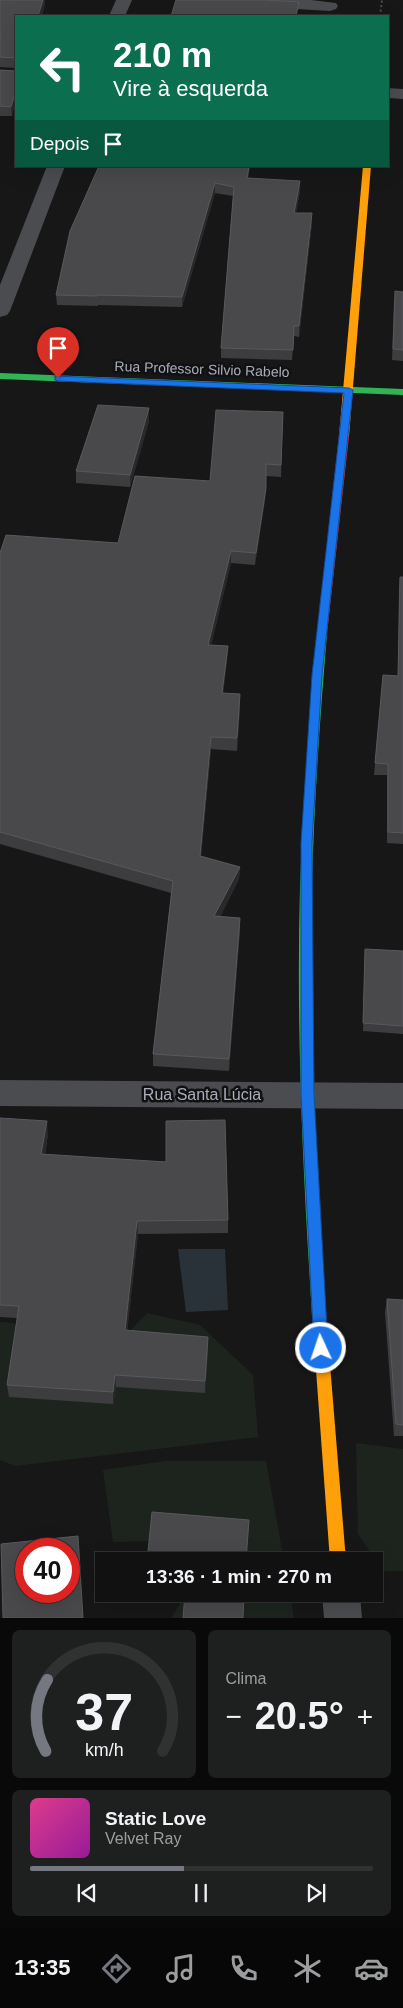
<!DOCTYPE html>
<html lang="pt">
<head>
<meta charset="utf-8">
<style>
	:root { --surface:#111; --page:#1e1f1f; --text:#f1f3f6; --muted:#9c9d9f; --line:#303131; --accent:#757880 }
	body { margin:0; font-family:Helvetica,sans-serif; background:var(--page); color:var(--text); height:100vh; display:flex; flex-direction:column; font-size:19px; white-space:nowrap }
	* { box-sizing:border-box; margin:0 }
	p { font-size:16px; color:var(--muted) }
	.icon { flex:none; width:28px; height:28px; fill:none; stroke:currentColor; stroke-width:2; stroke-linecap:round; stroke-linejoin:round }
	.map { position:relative; height:1618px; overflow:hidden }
	.sheet { display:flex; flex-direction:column; gap:12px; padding:12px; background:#090909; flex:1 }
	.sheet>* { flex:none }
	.banner { position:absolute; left:15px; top:15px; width:374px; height:152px; border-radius:0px; box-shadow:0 5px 20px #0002,0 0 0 1px var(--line); background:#0b6e4f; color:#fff; overflow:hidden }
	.speed { position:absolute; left:15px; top:1538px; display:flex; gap:10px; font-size:25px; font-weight:700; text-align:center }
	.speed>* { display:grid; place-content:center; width:65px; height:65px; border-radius:50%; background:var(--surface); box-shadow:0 5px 20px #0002,0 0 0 1px var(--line); line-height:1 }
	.speed .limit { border:8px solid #d22; background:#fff; color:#111 }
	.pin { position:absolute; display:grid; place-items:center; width:42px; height:42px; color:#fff; margin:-51px -21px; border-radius:50% 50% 50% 0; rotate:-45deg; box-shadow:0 0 5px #0007 }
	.pin .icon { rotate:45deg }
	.me { position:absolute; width:55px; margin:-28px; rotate:357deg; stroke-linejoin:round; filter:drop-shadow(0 0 4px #0008) }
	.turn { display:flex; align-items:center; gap:18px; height:105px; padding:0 15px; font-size:22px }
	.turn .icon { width:65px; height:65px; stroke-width:2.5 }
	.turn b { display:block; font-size:35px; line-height:42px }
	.then { display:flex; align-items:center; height:48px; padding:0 15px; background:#0003; gap:10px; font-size:19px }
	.big { font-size:38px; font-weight:700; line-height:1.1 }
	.sheet .widget { flex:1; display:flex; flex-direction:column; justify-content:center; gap:8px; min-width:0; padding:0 18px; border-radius:8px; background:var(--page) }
	.sheet .dial { align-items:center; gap:0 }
	.dial svg { height:130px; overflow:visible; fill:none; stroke:var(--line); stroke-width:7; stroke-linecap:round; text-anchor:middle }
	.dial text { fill:var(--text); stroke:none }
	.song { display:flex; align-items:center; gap:15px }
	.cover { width:60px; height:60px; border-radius:8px; background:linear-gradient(135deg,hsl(330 70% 55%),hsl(300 70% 35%)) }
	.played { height:5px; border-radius:2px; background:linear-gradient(90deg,var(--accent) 45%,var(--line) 45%) }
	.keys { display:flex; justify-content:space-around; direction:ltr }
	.heat { display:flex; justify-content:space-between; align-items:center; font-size:28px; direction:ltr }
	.sheet .tiles { flex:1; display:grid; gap:12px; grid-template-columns:1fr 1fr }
	.widget:last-child { grid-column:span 2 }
	.trip { position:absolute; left:95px; top:1552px; width:288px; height:50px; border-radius:0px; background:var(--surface); box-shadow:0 5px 20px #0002,0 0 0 1px var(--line); font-weight:700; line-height:50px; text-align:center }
	.dock { display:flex; height:80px; justify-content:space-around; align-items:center; background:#070707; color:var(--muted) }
	.dock .icon { width:35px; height:35px }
	.dock .current { color:var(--accent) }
	.dock b { font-size:22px; color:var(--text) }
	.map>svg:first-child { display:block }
	.green { fill:#1d241e }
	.water { fill:#2a3239 }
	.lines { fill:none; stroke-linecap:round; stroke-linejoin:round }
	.path { stroke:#4d4e52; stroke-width:2; stroke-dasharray:2 2.5; stroke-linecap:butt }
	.street { fill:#4b4c50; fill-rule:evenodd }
	.fast { fill:#30b455; fill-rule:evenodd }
	.slow { fill:#ff9f0a; fill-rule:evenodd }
	.jam { fill:#e5322d; fill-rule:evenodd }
	.wall { fill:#3d3d3f }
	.shaded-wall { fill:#29292a }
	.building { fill:#49494c; stroke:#58595d; fill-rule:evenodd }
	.route { fill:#1a73e8; stroke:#114b97 }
	.labels { text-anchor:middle; stroke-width:5; stroke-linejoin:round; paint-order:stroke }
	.far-street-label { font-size:14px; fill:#a8adb8; stroke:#111113 }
	.street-label { font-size:16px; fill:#a8adb8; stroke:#111113 }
</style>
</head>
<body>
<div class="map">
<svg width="403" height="1618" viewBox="0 0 403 1618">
	<rect width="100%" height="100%" fill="#171717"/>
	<g class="green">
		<polygon points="147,1313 200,1325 253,1375 258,1437 15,1466 0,1460 0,1322 14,1323 27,1335 129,1332"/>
		<polygon points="356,1443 403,1449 403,1571 383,1571 358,1534"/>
		<polygon points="165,1461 266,1461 284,1561 228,1561 236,1539 113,1542 103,1470"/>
		<polygon points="186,1594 290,1594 294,1618 171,1618"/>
	</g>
	<polygon class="water" points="178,1249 225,1249 228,1310 186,1312"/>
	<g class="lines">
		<polyline class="path" points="380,16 382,0"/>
		<g class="street">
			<polygon points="116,0 132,0 125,16 109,16"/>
			<polygon points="223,0 311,0 336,3 338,6 336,9 330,11 231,5 225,3"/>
			<polygon points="388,88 403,89 403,99 388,98"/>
			<polygon points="47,166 65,166 10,311 7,315 0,317 0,285"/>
			<polygon points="0,1080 403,1083 403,1109 0,1106"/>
			<polygon points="322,1594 360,1594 362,1618 324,1618"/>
		</g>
		<g class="fast">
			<polygon points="0,373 403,389 403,395 0,379"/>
			<path d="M322 631 327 634C320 718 314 803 312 887 309 1030 317 1173 326 1315L324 1319 319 1321 314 1319 312 1315C303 1173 296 1030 300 887 303 803 309 718 317 634Z"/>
		</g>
		<g class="slow">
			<polygon points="363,166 371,166 349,436 344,439 339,436"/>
			<polygon points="319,1309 324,1311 326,1315 346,1561 330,1561 312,1315 314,1311"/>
		</g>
		<polygon class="jam" points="344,433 349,436 327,634 322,637 317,634 339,436"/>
	</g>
	<g class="wall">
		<polygon points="0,0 45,5 16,16 16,68 0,67"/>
		<polygon points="0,70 16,71 12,116 0,116"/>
		<polygon points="250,166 248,178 300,191 296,213 312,223 299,337 294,336 292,360 221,358 221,348 233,196 215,193 182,307 98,305 98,306 57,305 56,295 70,231"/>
		<polygon points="403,292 403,361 392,360 394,302"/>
		<polygon points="283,412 281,477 266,476 265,500 255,565 231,563 211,645 228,646 227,659 223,693 240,707 237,751 211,749 201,856 240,867 239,879 220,917 240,918 240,930 229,1071 153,1066 153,1054 171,893 0,844 0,553 118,543 210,481"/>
		<polygon points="149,421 130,487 76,483 76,471"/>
		<polygon points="400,577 403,577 403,844 387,843 387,775 374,775 383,675 398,676 399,588"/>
		<polygon points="365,949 403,951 403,1034 363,1031"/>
		<polygon points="0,1118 48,1134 45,1154 228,1220 228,1233 138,1234 127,1331 208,1349 205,1393 116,1387 113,1404 9,1397 7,1385 17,1318 0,1317"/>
		<polygon points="387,1299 403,1300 403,1436 394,1436 385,1312"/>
	</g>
	<g class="shaded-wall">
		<polygon points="43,0 45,0 45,5 42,16 38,16"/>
		<polygon points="16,90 16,102 12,116 11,107"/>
		<polygon points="300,181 300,191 294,222 294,213"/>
		<polygon points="215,183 215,193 182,307 182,297"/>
		<polygon points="312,213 312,223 299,337 299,326"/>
		<polygon points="149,408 149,421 130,487 130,475"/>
		<polygon points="266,488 265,500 255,565 256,553"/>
		<polygon points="231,551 231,563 208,657 208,645"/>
		<polygon points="228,646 227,659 222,706 222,693"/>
		<polygon points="240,694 240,707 237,751 237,738"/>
		<polygon points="211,737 211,749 200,868 200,856"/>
		<polygon points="240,867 239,879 214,929 214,916"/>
		<polygon points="240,918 240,930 229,1071 229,1059"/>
		<polygon points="47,1121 48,1134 43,1167 41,1154"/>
		<polygon points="137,1221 138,1234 126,1343 125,1330"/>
		<polygon points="208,1337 208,1349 205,1393 205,1381"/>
		<polygon points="115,1375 116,1387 113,1404 113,1392"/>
	</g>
	<g class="building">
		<polygon points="0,0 43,0 38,16 16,16 16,58 0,57"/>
		<polygon points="176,0 264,0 299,2 296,16 171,16"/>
		<polygon points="0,70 16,71 16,90 11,107 0,106"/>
		<polygon points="99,166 249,166 247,178 300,181 294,213 312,213 299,326 294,326 293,350 221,348 234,187 215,183 182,297 98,295 97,296 56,295 70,231"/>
		<polygon points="395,291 403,292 403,350 393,349"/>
		<polygon points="98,405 149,408 130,475 76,471"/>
		<polygon points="216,410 283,412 281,465 266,464 266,488 256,553 231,551 208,645 228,646 222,693 240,694 237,738 211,737 200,856 240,867 214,916 240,918 229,1059 153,1054 173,881 0,832 0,553 6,535 118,543 135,476 210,481"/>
		<polygon points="400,577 403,577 403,833 388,832 388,764 375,763 383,675 398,676"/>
		<polygon points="365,949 403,951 403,1026 363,1023"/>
		<polygon points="0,1118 47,1121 41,1154 166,1162 166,1121 225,1120 228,1220 137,1221 125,1330 208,1337 205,1381 115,1375 113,1392 7,1385 19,1306 0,1305"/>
		<polygon points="387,1299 403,1300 403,1425 396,1424"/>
		<polygon points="152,1512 249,1520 246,1561 147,1561"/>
		<path d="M78 1536 83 1618H3L1 1544ZM26 1549H69V1591H26Z"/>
		<polygon points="185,1594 244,1594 243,1618 183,1618"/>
	</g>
	<polygon class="route" points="55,376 349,388 353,390 322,675 312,843 314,1094 328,1348 326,1353 321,1355 316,1353 314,1348 301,1094 301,843 312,675 344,393 58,381 55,380"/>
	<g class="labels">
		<g class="far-street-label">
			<text transform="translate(202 369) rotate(2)" y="5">Rua Professor Silvio Rabelo</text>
		</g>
		<g class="street-label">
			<text x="202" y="1100">Rua Santa Lúcia</text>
		</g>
	</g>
</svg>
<div class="speed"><div class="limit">40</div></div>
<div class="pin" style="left:58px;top:378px;background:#d93025"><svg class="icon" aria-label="arrive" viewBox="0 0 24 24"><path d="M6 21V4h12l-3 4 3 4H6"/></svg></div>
<svg class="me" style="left:321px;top:1348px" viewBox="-20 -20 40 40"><circle r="17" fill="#1a73e8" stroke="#fff" stroke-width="3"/><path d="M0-11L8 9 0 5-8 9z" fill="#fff"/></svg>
<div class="trip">13:36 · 1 min · 270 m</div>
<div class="banner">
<div class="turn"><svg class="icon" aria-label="left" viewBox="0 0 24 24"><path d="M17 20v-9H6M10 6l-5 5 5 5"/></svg><div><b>210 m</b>Vire à esquerda</div></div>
<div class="then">Depois<svg class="icon" aria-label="arrive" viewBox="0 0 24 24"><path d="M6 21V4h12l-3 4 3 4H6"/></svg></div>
</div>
</div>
<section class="sheet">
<div class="tiles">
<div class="widget dial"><svg viewBox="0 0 100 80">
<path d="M14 69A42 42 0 1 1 86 69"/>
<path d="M14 69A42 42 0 0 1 15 25" stroke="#757880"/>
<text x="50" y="56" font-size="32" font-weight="700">37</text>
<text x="50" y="72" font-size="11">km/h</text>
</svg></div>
<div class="widget"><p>Clima</p>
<div class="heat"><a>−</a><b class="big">20.5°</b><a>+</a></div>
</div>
<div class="widget">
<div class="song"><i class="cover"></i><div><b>Static Love</b><p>Velvet Ray</p></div></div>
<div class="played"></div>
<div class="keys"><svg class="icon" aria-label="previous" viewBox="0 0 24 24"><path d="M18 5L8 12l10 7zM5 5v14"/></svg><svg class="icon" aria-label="pause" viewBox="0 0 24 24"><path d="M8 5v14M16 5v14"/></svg><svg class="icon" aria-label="next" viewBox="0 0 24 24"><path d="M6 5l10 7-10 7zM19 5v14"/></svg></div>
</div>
</div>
</section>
<nav class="dock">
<b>13:35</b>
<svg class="icon current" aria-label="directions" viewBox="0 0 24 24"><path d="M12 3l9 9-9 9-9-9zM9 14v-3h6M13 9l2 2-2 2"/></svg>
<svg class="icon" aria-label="music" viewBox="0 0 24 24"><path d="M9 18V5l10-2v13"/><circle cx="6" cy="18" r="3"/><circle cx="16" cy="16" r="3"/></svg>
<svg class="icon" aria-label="phone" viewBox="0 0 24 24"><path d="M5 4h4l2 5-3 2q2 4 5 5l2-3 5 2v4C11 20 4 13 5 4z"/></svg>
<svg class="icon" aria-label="climate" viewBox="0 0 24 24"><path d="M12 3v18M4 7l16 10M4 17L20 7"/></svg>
<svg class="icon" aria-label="car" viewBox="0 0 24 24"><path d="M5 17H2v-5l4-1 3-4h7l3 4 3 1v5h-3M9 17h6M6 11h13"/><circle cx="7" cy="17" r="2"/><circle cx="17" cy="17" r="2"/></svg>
</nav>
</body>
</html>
